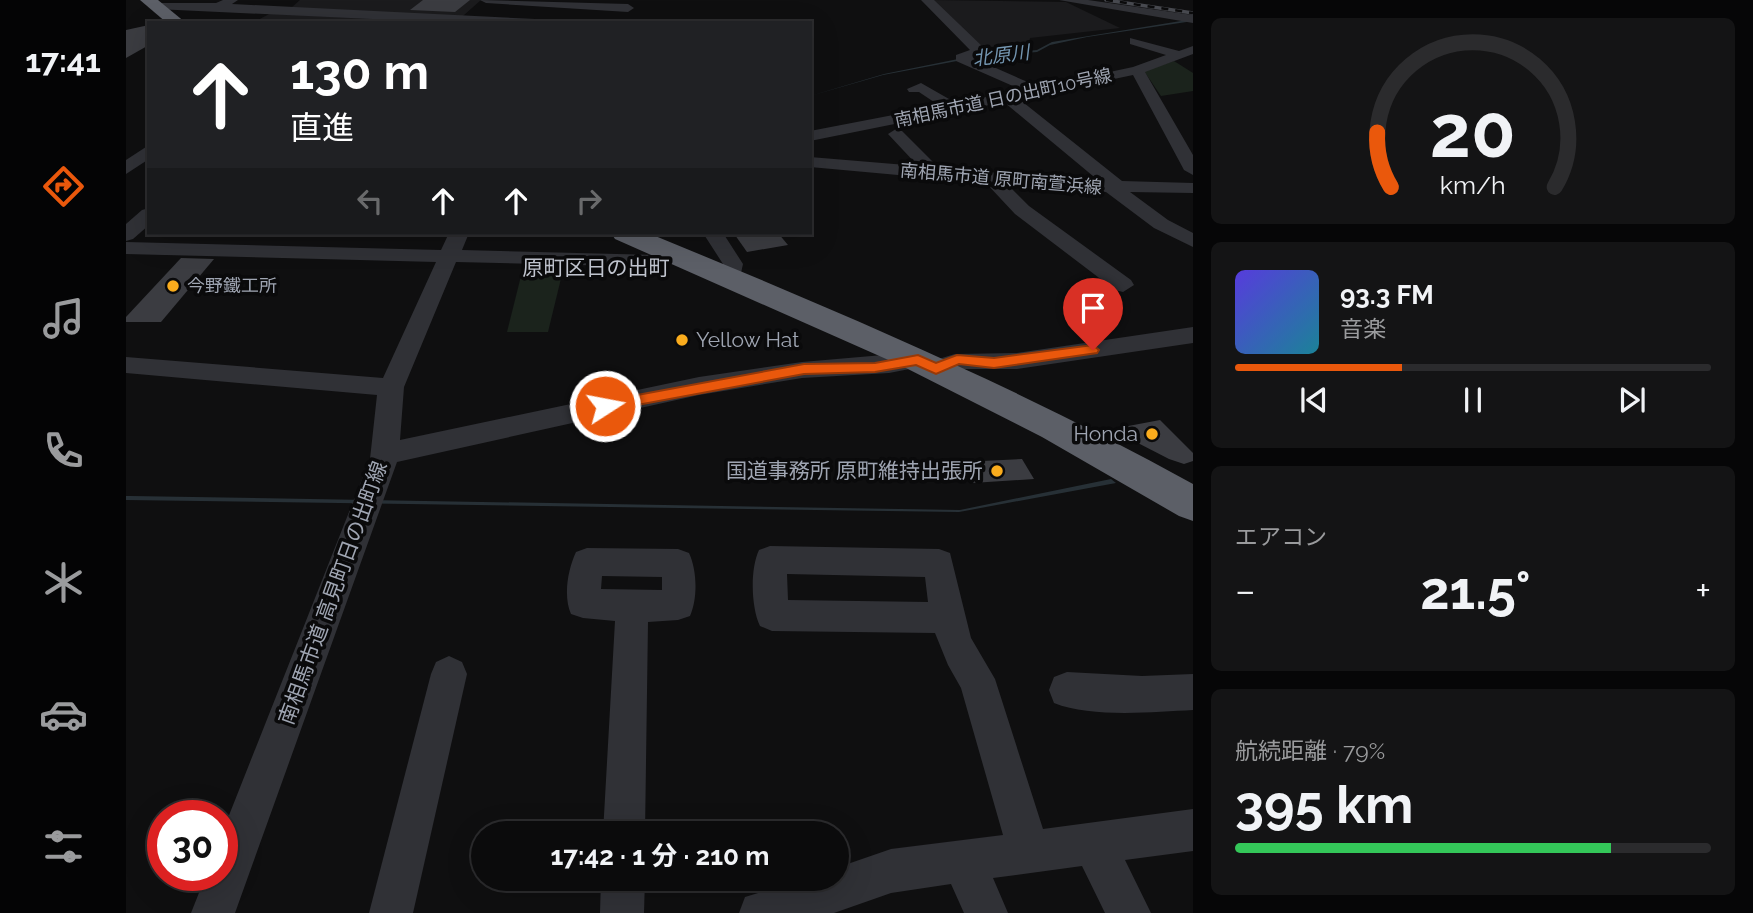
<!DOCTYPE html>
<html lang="ja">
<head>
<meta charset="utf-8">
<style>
	:root { --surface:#0b0b0c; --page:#141415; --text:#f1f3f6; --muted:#9a9b9d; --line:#2b2b2d; --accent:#ea580c }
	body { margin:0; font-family:Raleway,"Noto Sans JP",sans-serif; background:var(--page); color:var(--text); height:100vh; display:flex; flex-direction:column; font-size:26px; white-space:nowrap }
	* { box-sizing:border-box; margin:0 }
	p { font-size:23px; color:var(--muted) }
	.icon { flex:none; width:38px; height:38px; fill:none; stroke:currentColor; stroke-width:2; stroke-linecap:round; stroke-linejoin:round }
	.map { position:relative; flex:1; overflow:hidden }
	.side { display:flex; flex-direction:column; gap:18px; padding:18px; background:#060607; width:560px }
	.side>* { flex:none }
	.banner { position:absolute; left:21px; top:21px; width:665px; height:214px; border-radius:0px; box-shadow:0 7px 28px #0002,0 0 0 2px var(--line); background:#202124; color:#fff; overflow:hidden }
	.speed { position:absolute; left:21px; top:800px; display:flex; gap:14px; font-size:35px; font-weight:700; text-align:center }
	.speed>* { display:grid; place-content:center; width:91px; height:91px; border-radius:50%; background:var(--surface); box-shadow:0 7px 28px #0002,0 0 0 2px var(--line); line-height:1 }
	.speed .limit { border:10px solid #d22; background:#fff; color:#111 }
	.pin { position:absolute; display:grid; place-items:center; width:60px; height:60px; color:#fff; margin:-72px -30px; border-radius:50% 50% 50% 0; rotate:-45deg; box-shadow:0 0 7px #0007 }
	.pin .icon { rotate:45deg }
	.me { position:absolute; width:77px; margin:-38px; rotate:79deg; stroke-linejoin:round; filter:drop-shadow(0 0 5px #0008) }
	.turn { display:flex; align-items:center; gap:24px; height:147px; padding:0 28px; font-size:32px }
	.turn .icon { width:91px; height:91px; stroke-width:2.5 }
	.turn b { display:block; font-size:49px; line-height:60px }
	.lanes { display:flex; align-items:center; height:66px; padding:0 28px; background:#0003; justify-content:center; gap:35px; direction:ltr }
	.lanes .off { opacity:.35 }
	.big { font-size:52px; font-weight:700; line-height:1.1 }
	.side .card { flex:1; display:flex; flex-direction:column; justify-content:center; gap:10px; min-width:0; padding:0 24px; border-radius:10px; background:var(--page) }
	.side .dial { align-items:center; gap:0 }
	.dial svg { height:182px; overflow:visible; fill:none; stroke:var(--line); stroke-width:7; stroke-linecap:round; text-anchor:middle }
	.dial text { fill:var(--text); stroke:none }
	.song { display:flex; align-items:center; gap:21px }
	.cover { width:84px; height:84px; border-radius:10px; background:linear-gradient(135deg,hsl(250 70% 55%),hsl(190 70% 35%)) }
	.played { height:7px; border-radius:4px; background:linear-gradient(90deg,var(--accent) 35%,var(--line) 35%) }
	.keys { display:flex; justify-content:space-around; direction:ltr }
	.heat { display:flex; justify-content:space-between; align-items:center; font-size:38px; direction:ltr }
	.charge { height:10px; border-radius:5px; background:linear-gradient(90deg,#34c759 79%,var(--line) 0) }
	.trip { position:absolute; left:345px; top:821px; width:378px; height:70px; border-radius:35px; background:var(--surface); box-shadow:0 7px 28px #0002,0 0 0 2px var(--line); font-weight:700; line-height:70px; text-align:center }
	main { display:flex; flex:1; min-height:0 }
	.tab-bar { display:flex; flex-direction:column; width:126px; justify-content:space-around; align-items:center; background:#040405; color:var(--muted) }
	.tab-bar .icon { width:49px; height:49px }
	.tab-bar .active { color:var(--accent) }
	.tab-bar b { font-size:32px; color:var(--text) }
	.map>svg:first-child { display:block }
	.built { fill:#1b1b1d }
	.green { fill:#1b231c }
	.water { fill:#273036 }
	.building { fill:#3b3c41 }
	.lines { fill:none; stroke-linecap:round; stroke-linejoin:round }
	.minor { fill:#303136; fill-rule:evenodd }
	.highway { fill:#5c5f67; fill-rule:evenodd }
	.rail-casing { stroke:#47494f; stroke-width:3.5 }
	.rail { stroke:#0a0a0b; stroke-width:2.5; stroke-dasharray:7; stroke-linecap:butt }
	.route { fill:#ea580c; stroke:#983908; stroke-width:2 }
	.poi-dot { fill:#faac1d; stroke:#0a0a0b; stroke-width:2.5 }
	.labels { text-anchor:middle; stroke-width:7; stroke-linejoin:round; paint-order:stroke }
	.far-street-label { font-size:18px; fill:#9fa5b2; stroke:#0a0a0b }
	.far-poi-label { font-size:18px; fill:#9fa5b2; stroke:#0a0a0b; text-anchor:start }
	.far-water-label { font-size:19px; font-style:italic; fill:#7395b0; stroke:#0a0a0b }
	.far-quarter-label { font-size:21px; fill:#c0c4ce; stroke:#0a0a0b }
	.poi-label { font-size:21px; fill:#9fa5b2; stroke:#0a0a0b; text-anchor:end }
	.street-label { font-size:21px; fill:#9fa5b2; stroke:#0a0a0b }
</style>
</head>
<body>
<main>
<nav class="tab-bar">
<b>17:41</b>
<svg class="icon active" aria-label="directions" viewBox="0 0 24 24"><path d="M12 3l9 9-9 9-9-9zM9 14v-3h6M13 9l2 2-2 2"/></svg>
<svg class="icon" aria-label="music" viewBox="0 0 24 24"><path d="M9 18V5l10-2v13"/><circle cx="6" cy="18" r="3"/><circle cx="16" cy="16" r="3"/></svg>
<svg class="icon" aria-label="phone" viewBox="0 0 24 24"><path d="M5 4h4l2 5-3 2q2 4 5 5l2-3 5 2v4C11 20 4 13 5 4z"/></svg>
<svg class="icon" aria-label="climate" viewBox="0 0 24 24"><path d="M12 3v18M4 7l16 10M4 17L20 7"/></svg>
<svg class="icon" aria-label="car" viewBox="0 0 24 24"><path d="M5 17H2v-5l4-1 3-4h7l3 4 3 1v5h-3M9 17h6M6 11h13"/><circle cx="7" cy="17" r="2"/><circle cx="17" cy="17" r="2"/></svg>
<svg class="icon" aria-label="filters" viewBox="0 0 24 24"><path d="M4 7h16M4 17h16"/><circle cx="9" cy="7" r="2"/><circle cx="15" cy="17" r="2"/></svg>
</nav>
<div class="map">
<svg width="1067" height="913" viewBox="0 0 1067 913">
	<rect width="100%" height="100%" fill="#0f0f10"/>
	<g class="built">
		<polygon points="174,0 355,0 329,23 263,23 271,17 251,15 239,23 126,23 149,11 165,8"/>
		<polygon points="804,0 940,2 994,28 904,38 902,48 858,52"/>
	</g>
	<g class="green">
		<polygon points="1048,61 1067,73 1067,91 1035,96 1018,71"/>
		<polygon points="399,260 439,262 422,332 381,332"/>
	</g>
	<g class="water">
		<polygon points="1061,20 1067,21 961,37 924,45 911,52 852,57 757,75 684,96 758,74 847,56 911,50 926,42"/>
		<polygon points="985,479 990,483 833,512 0,500 0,496 5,496 834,510"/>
	</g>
	<g class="building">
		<polygon points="297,0 344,0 329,12 284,10"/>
		<polygon points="23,25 23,45 0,58 0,30"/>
		<polygon points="621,233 652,233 662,245 621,252 609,235"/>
		<polygon points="55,258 88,259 35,322 0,322 0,317"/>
		<polygon points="1034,420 1067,453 1067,461 1058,464 1043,459 1010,442 997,427"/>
		<polygon points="896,459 908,479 846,483 836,462"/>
	</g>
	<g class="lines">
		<g class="minor">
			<polygon points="97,0 112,0 106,4 409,19 415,23 332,23 30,9 24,6 30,3 90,3"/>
			<polygon points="354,0 502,4 508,8 502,12 360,3"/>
			<polygon points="795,0 808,0 858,48 858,54 847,58 913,87 1007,67 1040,55 1004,44 1004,38 1053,51 1067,46 1067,54 1019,72 1067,155 1067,175 1058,170 1007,75 893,99 996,181 1067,183 1067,193 1004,192 1042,220 1067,233 1067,247 1028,228 980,192 882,185 903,206 1005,280 1008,285 997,292 989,290 889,214 860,183 684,167 684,157 792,166 762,134 770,129 776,131 813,168 973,181 878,102 684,141 684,131 814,106 793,92 783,92 781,89 795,83 830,103 896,90 830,61 830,55 844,50"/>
			<polygon points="933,0 962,0 1067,15 1067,23"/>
			<polygon points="23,145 23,159 0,174 0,160"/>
			<polygon points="23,208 23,225 7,239 0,241 0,224 16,210"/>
			<polygon points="323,233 343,233 336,250 530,255 549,248 559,254 556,258 533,267 330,262 278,387 274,440 573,377 676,362 792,352 801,354 803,362 829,354 891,353 1067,327 1067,343 891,369 839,369 810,377 801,375 799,366 763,373 676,378 573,395 271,462 109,913 65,913 80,875 96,875 96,833 244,459 251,395 0,373 0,357 257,378 310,262 0,254 0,242 315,250"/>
			<polygon points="577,233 597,233 617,264 613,282 597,282 594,277 597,264"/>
			<path d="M644 546 813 549 824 553 845 638 869 679 917 829 1067 809V851L999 860 1025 913H979L956 866 867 878 882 913H838L825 884 765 893 708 913H613L619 897 681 878H710V868L765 849 877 835 835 688 822 665 809 633 646 631 634 626C625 607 624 569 633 550ZM661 574 799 577 802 602 662 600Z"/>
			<path d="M461 548 552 549 563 553C571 570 572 598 564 616L552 620 522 622 519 833H477L489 621 457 618 445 614C437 596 442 569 450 552ZM476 576 536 577V590L475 589Z"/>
			<polygon points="323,656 336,662 341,674 287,913 243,913 305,674 310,662"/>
			<path d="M941 672 1016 676 1067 674V710C1027 712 965 718 928 703L923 690 928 677Z"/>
			<polygon points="475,878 519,878 518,913 474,913"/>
		</g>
		<g class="highway">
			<polygon points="14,0 32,0 60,23 41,23"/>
			<path d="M485 233H522C707 309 892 387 1067 484V521L1053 516 916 437 776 366 489 239Z"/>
		</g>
		<g class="rail-casing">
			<polyline id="rail" points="980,0 1067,13"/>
		</g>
		<use href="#rail" class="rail"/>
	</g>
	<polygon class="route" points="967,345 973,350 971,353 868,368 833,364 810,374 790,365 749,372 678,374 479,411 471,406 479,401 678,364 749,363 792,355 810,363 831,355 868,358"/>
	<g class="poi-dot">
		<circle cx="47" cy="286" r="7"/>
		<circle cx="556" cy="340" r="7"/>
		<circle cx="1026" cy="434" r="7"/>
		<circle cx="871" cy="471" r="7"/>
	</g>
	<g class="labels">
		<g class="far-street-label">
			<text transform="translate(877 98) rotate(-12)" y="6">南相馬市道 日の出町10号線</text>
			<text transform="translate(875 179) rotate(5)" y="6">南相馬市道 原町南萱浜線</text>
		</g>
		<g class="far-poi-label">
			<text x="61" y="292">今野鐵工所</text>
		</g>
		<g class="far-water-label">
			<text transform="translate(875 55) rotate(-7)" y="7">北原川</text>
		</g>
		<g class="far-quarter-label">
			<text x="470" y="275">原町区日の出町</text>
		</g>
		<g class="poi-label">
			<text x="570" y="347" text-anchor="start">Yellow Hat</text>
			<text x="1012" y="441">Honda</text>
			<text x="857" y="478">国道事務所 原町維持出張所</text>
		</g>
		<g class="street-label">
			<text transform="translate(207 593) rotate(-70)" y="7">南相馬市道 高見町日の出町線</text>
		</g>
	</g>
</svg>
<div class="speed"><div class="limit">30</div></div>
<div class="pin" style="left:967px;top:350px;background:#d93025"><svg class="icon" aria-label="arrive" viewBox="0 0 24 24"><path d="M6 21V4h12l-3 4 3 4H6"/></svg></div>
<svg class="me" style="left:479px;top:406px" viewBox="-20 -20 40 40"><circle r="17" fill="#ea580c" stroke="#fff" stroke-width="3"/><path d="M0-11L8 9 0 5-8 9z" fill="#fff"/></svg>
<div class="trip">17:42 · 1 分 · 210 m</div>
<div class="banner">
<div class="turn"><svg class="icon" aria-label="ahead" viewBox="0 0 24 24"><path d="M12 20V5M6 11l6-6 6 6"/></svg><div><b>130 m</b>直進</div></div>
<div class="lanes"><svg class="icon off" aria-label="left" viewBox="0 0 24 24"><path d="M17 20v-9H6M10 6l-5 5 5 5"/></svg><svg class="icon" aria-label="ahead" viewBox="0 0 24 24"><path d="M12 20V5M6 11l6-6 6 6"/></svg><svg class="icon" aria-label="ahead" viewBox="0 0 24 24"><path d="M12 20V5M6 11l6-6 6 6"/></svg><svg class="icon off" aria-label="right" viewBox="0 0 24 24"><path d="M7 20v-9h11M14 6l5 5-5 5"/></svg></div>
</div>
</div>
<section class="side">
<div class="card dial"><svg viewBox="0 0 100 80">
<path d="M14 69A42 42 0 1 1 86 69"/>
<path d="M14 69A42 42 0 0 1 8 45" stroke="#ea580c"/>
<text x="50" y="56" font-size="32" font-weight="700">20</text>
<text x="50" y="72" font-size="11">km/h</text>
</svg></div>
<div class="card">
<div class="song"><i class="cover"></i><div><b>93.3 FM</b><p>音楽</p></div></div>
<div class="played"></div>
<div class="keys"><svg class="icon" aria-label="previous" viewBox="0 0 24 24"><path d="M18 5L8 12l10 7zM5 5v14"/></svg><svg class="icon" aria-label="pause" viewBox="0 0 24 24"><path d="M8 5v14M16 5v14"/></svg><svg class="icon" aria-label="next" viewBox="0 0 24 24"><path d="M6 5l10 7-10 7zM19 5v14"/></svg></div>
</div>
<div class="card"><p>エアコン</p>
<div class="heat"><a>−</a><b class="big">21.5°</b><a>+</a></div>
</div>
<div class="card"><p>航続距離 · 79%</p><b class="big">395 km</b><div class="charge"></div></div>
</section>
</main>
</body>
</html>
